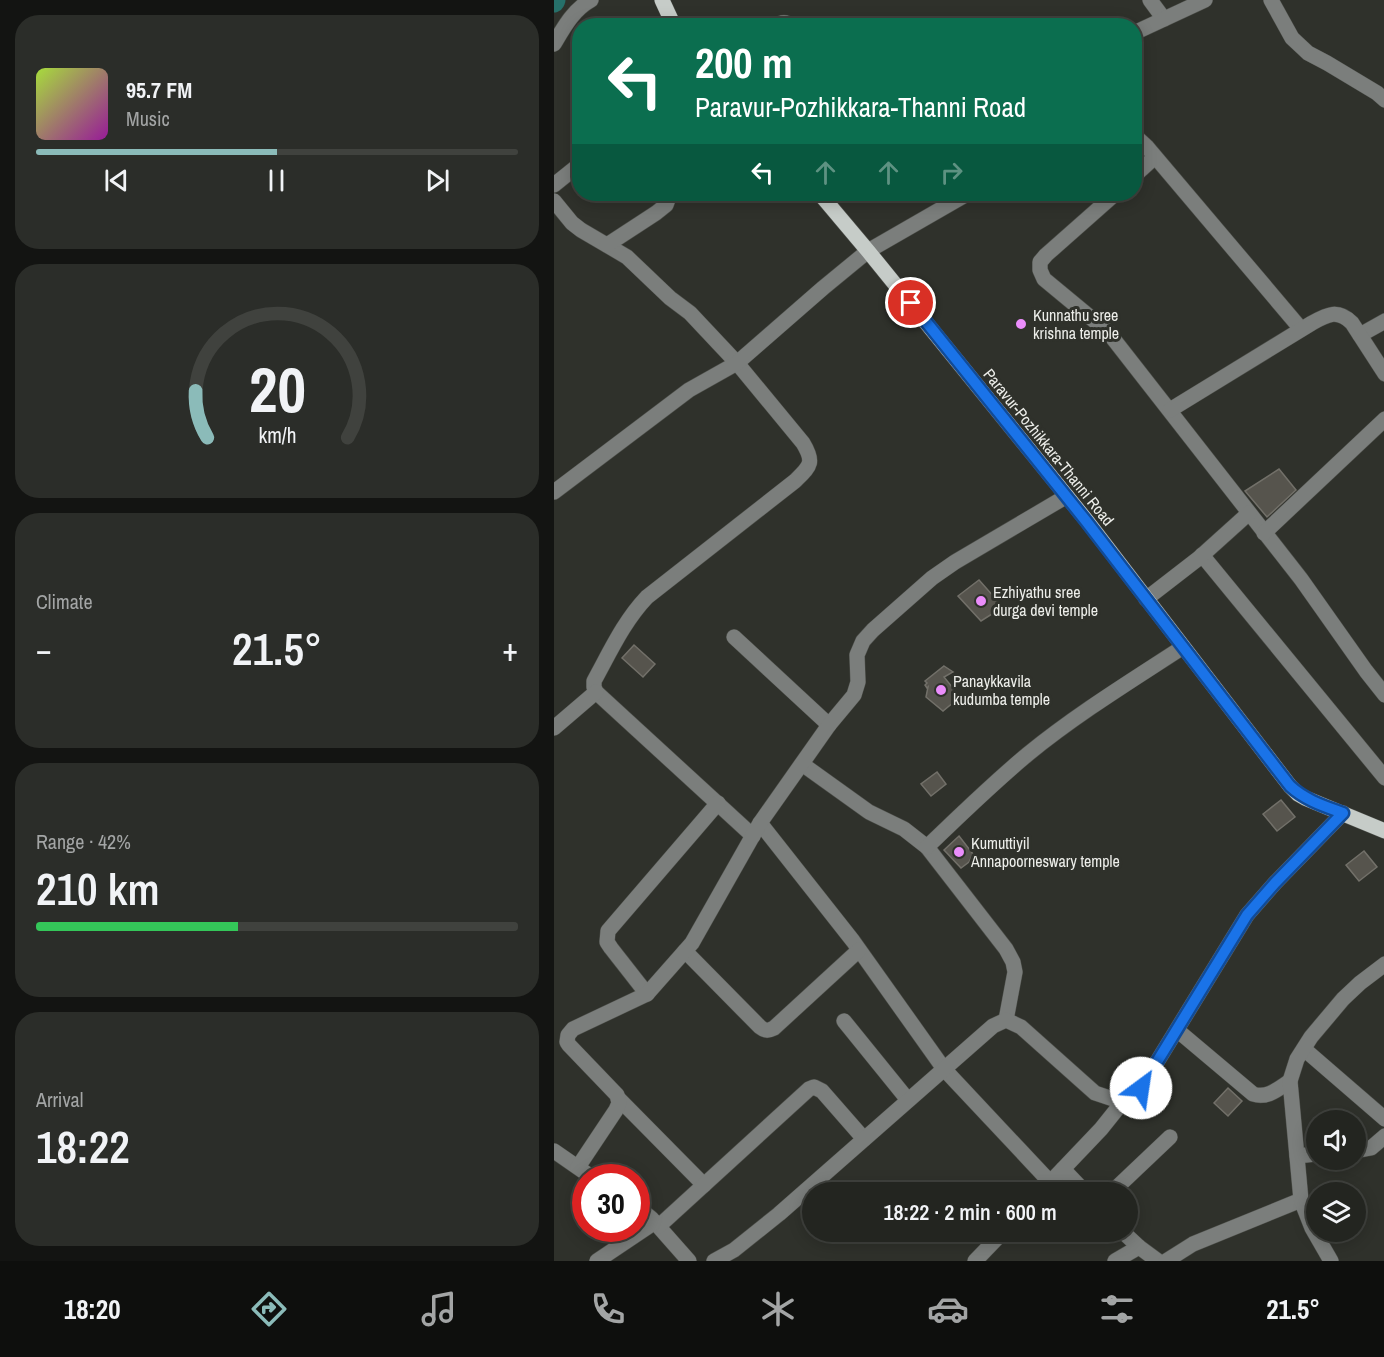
<!DOCTYPE html>
<html lang="en">
<head>
<meta charset="utf-8">
<style>
	:root { --surface:#232520; --page:#2b2d29; --text:#f1f3f6; --muted:#a3a5a5; --line:#40423e; --accent:#8bbbb9 }
	body { margin:0; font-family:"Archivo Narrow",sans-serif; background:var(--page); color:var(--text); height:100vh; display:flex; flex-direction:column; font-size:22px; white-space:nowrap }
	* { box-sizing:border-box; margin:0 }
	p { font-size:20px; color:var(--muted) }
	.icon { flex:none; width:33px; height:33px; fill:none; stroke:currentColor; stroke-width:2; stroke-linecap:round; stroke-linejoin:round }
	.map { position:relative; flex:1; overflow:hidden }
	.details { display:flex; flex-direction:column; gap:15px; padding:15px; background:#131412; width:554px }
	.details>* { flex:none }
	.hud { position:absolute; left:18px; top:18px; width:570px; height:183px; border-radius:24px; box-shadow:0 3px 15px #0003,0 0 0 2px var(--line); background:#0b6e4f; color:#fff; overflow:hidden }
	.tools { position:absolute; left:752px; top:1110px; display:grid; gap:12px }
	.tools a { display:grid; place-items:center; width:60px; height:60px; border-radius:50%; background:var(--surface); box-shadow:0 3px 15px #0003,0 0 0 2px var(--line); font-size:30px }
	.speed { position:absolute; left:18px; top:1164px; display:flex; gap:12px; font-size:30px; font-weight:700; text-align:center }
	.speed>* { display:grid; place-content:center; width:78px; height:78px; border-radius:50%; background:var(--surface); box-shadow:0 3px 15px #0003,0 0 0 2px var(--line); line-height:1 }
	.speed .limit { border:9px solid #d22; background:#fff; color:#111 }
	.pin { position:absolute; display:grid; place-items:center; width:51px; height:51px; color:#fff; margin:-26px; border:3px solid #fff; border-radius:50%; box-shadow:0 2px 6px #0007 }
	.me { position:absolute; width:66px; margin:-33px; rotate:31deg; stroke-linejoin:round; filter:drop-shadow(0 0 4px #0008) }
	.turn { display:flex; align-items:center; gap:21px; height:126px; padding:0 24px; font-size:27px }
	.turn .icon { width:78px; height:78px; stroke-width:2.5 }
	.turn b { display:block; font-size:42px; line-height:51px }
	.lanes { display:flex; align-items:center; height:57px; padding:0 24px; background:#0003; justify-content:center; gap:30px; direction:ltr }
	.lanes .off { opacity:.35 }
	.big { font-size:45px; font-weight:600; line-height:1.1 }
	.details .widget { flex:1; display:flex; flex-direction:column; justify-content:center; gap:9px; min-width:0; padding:0 21px; border-radius:24px; background:var(--page) }
	.details .dial { align-items:center; gap:0 }
	.dial svg { height:156px; overflow:visible; fill:none; stroke:var(--line); stroke-width:7; stroke-linecap:round; text-anchor:middle }
	.dial text { fill:var(--text); stroke:none }
	.song { display:flex; align-items:center; gap:18px }
	.cover { width:72px; height:72px; border-radius:9px; background:linear-gradient(135deg,hsl(80 70% 55%),hsl(300 70% 35%)) }
	.played { height:6px; border-radius:3px; background:linear-gradient(90deg,var(--accent) 50%,var(--line) 50%) }
	.keys { display:flex; justify-content:space-around; direction:ltr }
	.heat { display:flex; justify-content:space-between; align-items:center; font-size:33px; direction:ltr }
	.charge { height:9px; border-radius:4px; background:linear-gradient(90deg,#34c759 42%,var(--line) 0) }
	.trip { position:absolute; left:248px; top:1182px; width:336px; height:60px; border-radius:30px; background:var(--surface); box-shadow:0 3px 15px #0003,0 0 0 2px var(--line); font-weight:600; line-height:60px; text-align:center }
	.tab-bar { display:flex; height:96px; justify-content:space-around; align-items:center; background:#0e0f0d; color:var(--muted) }
	.tab-bar .icon { width:42px; height:42px }
	.tab-bar .on { color:var(--accent) }
	.tab-bar b { font-size:27px; color:var(--text) }
	main { display:flex; flex:1; min-height:0 }
	.map>svg:first-child { display:block }
	.lines { fill:none; stroke-linecap:round; stroke-linejoin:round }
	.river { stroke:#26706a; stroke-width:21 }
	.building { fill:#56544d; stroke:#727069; stroke-width:1.5 }
	.minor-casing { stroke:#4d4f4a; stroke-width:16 }
	.major-casing { stroke:#4d4f4a; stroke-width:16 }
	.minor { stroke:#7b7e7c; stroke-width:15 }
	.major { stroke:#c6ccc8; stroke-width:15 }
	.route-casing { stroke:#114b97; stroke-width:15 }
	.route { stroke:#1a73e8; stroke-width:10 }
	.poi-dot { fill:#eb8dfb; stroke:#2f312b; stroke-width:2 }
	.labels { text-anchor:middle; stroke-width:6; stroke-linejoin:round; paint-order:stroke }
	.poi-label { font-size:16px; fill:#edeeea; stroke:#2f312b; text-anchor:start }
	.street-label { font-size:16px; fill:#edeeea; stroke:#2f312b }
</style>
</head>
<body>
<main>
<section class="details">
<div class="widget">
<div class="song"><i class="cover"></i><div><b>95.7 FM</b><p>Music</p></div></div>
<div class="played"></div>
<div class="keys"><svg class="icon" aria-label="previous" viewBox="0 0 24 24"><path d="M18 5L8 12l10 7zM5 5v14"/></svg><svg class="icon" aria-label="pause" viewBox="0 0 24 24"><path d="M8 5v14M16 5v14"/></svg><svg class="icon" aria-label="next" viewBox="0 0 24 24"><path d="M6 5l10 7-10 7zM19 5v14"/></svg></div>
</div>
<div class="widget dial"><svg viewBox="0 0 100 80">
<path d="M14 69A42 42 0 1 1 86 69"/>
<path d="M14 69A42 42 0 0 1 8 45" stroke="#8bbbb9"/>
<text x="50" y="56" font-size="32" font-weight="700">20</text>
<text x="50" y="72" font-size="11">km/h</text>
</svg></div>
<div class="widget"><p>Climate</p>
<div class="heat"><a>−</a><b class="big">21.5°</b><a>+</a></div>
</div>
<div class="widget"><p>Range · 42%</p><b class="big">210 km</b><div class="charge"></div></div>
<div class="widget"><p>Arrival</p><b class="big">18:22</b></div>
</section>
<div class="map">
<svg width="831" height="1261" viewBox="0 0 831 1261">
	<rect width="100%" height="100%" fill="#2f312b"/>
	<g class="lines">
		<polyline class="river" points="0,2 1,0"/>
	</g>
	<g class="building">
		<polygon points="725,469 742,490 713,517 691,491"/>
		<polygon points="425,580 449,607 427,621 404,596"/>
		<polygon points="80,645 101,664 89,677 68,658"/>
		<polygon points="390,666 399,672 390,677 406,697 389,711 372,697 374,687 373,688 371,685 373,683 371,681"/>
		<polygon points="383,772 392,784 377,796 367,784"/>
		<polygon points="727,800 741,817 723,831 709,814"/>
		<polygon points="405,836 419,854 415,862 407,868 390,850"/>
		<polygon points="810,851 823,867 805,881 792,865"/>
		<polygon points="674,1088 688,1101 674,1116 660,1103"/>
	</g>
	<g class="lines">
		<g class="minor-casing">
			<g id="minor">
				<polyline points="596,0 610,19"/>
				<polyline points="717,0 738,38 754,53 773,63 823,93 831,100"/>
				<path d="M222 26C228 21 233 22 239 26"/>
				<polyline points="580,33 651,0"/>
				<path d="M0 44C10 27 19 10 37 0"/>
				<polyline points="580,135 593,147 747,329"/>
				<polyline points="580,176 601,157"/>
				<polyline points="0,185 26,164"/>
				<polyline points="561,194 492,255 486,262 486,270 490,279 554,332 747,579 812,671 831,695"/>
				<path d="M0 201 18 223 27 230 73 257 116 298 136 313 183 363 249 443C261 463 256 466 241 481L93 597C70 621 56 652 40 681V687L42 692 199 836"/>
				<polyline points="53,245 102,213 112,205 116,194"/>
				<polyline points="806,335 831,321"/>
				<path d="M616 410 758 323C774 314 784 309 798 323L831 374"/>
				<polyline points="0,492 135,390 183,363 269,288 314,251 413,194"/>
				<polyline points="710,533 831,419"/>
				<polyline points="648,555 831,778"/>
				<polyline points="592,599 645,558 695,513"/>
				<polyline points="180,637 275,725"/>
				<polyline points="0,728 42,692"/>
				<polyline points="248,764 315,812 350,829 373,847 452,949 459,962 461,972 452,1020"/>
				<polyline points="206,823 299,941 390,1069 496,1182"/>
				<path d="M373 847C406 815 439 783 474 754 523 714 577 681 629 647"/>
				<path d="M131 951 206 1027C211 1031 214 1031 220 1028L305 950"/>
				<polyline points="93,994 57,948 53,942 54,931 164,803"/>
				<polyline points="290,1021 354,1100"/>
				<path d="M623 1030 699 1094C713 1099 724 1089 736 1081"/>
				<polyline points="750,1049 831,1119"/>
				<polyline points="65,1099 150,1185"/>
				<polyline points="0,1151 39,1178"/>
				<polyline points="801,1151 817,1148 831,1136"/>
				<polyline points="743,1156 762,1154"/>
				<polyline points="24,1167 62,1110 65,1103 63,1095 15,1045 13,1042 14,1035 19,1029 93,994 138,943 206,823 275,725 300,695 304,682 303,655 309,641 319,630 378,578 401,562 513,496"/>
				<polyline points="509,1169 531,1192"/>
				<polyline points="487,1192 547,1129 571,1099"/>
				<polyline points="558,1192 616,1137"/>
				<polyline points="82,1206 97,1218 135,1261"/>
				<polyline points="105,1226 255,1089 260,1087 268,1091 310,1139"/>
				<polyline points="569,1232 585,1247 604,1261"/>
				<polyline points="43,1261 101,1222"/>
				<polyline points="160,1261 180,1250 225,1214 439,1026 452,1020 467,1027 541,1093 559,1099 571,1099 578,1097 583,1094 587,1088 693,915 721,883 789,813"/>
				<polyline points="421,1261 449,1232"/>
				<polyline points="561,1261 585,1247"/>
				<polyline points="612,1261 639,1244 747,1200"/>
				<polyline points="777,1261 758,1228 747,1200 736,1081 743,1059 757,1037 789,999 806,983 831,964"/>
			</g>
		</g>
		<g class="major-casing">
			<g id="major">
				<polyline points="108,0 120,26"/>
				<polyline points="266,194 314,251 533,521 736,786 744,794 751,798 831,831"/>
			</g>
		</g>
		<use href="#minor" class="minor"/>
		<use href="#major" class="major"/>
	</g>
	<g class="lines">
		<g class="route-casing">
			<path id="route" d="M357 303 532 521 736 786C751 800 770 806 789 813L721 883 693 915 587 1088"/>
		</g>
		<use href="#route" class="route"/>
	</g>
	<g class="poi-dot">
		<circle cx="467" cy="324" r="6"/>
		<circle cx="427" cy="601" r="6"/>
		<circle cx="387" cy="690" r="6"/>
		<circle cx="405" cy="852" r="6"/>
	</g>
	<g class="labels">
		<g class="poi-label">
			<text x="479" y="321">Kunnathu sree<tspan x="479" dy="18">krishna temple</tspan></text>
			<text x="439" y="598">Ezhiyathu sree<tspan x="439" dy="18">durga devi temple</tspan></text>
			<text x="399" y="687">Panaykkavila<tspan x="399" dy="18">kudumba temple</tspan></text>
			<text x="417" y="849">Kumuttiyil<tspan x="417" dy="18">Annapoorneswary temple</tspan></text>
		</g>
		<g class="street-label">
			<text transform="translate(495 447) rotate(51)" y="6">Paravur-Pozhikkara-Thanni Road</text>
		</g>
	</g>
</svg>
<div class="tools">
<a><svg class="icon" aria-label="sound" viewBox="0 0 24 24"><path d="M4 9h4l5-4v14l-5-4H4zM17 9q2 3 0 6"/></svg></a>
<a><svg class="icon" aria-label="layers" viewBox="0 0 24 24"><path d="M12 4l9 5-9 5-9-5zM3 14l9 5 9-5"/></svg></a>
</div>
<div class="speed"><div class="limit">30</div></div>
<div class="pin" style="left:357px;top:303px;background:#d93025"><svg class="icon" aria-label="arrive" viewBox="0 0 24 24"><path d="M6 21V4h12l-3 4 3 4H6"/></svg></div>
<svg class="me" style="left:587px;top:1088px" viewBox="-20 -20 40 40"><circle r="19" fill="#fff"/><path d="M0-13L10 11 0 6-10 11z" fill="#1a73e8"/></svg>
<div class="trip">18:22 · 2 min · 600 m</div>
<div class="hud">
<div class="turn"><svg class="icon" aria-label="left" viewBox="0 0 24 24"><path d="M17 20v-9H6M10 6l-5 5 5 5"/></svg><div><b>200 m</b>Paravur-Pozhikkara-Thanni Road</div></div>
<div class="lanes"><svg class="icon" aria-label="left" viewBox="0 0 24 24"><path d="M17 20v-9H6M10 6l-5 5 5 5"/></svg><svg class="icon off" aria-label="ahead" viewBox="0 0 24 24"><path d="M12 20V5M6 11l6-6 6 6"/></svg><svg class="icon off" aria-label="ahead" viewBox="0 0 24 24"><path d="M12 20V5M6 11l6-6 6 6"/></svg><svg class="icon off" aria-label="right" viewBox="0 0 24 24"><path d="M7 20v-9h11M14 6l5 5-5 5"/></svg></div>
</div>
</div>
</main>
<nav class="tab-bar">
<b>18:20</b>
<svg class="icon on" aria-label="directions" viewBox="0 0 24 24"><path d="M12 3l9 9-9 9-9-9zM9 14v-3h6M13 9l2 2-2 2"/></svg>
<svg class="icon" aria-label="music" viewBox="0 0 24 24"><path d="M9 18V5l10-2v13"/><circle cx="6" cy="18" r="3"/><circle cx="16" cy="16" r="3"/></svg>
<svg class="icon" aria-label="phone" viewBox="0 0 24 24"><path d="M5 4h4l2 5-3 2q2 4 5 5l2-3 5 2v4C11 20 4 13 5 4z"/></svg>
<svg class="icon" aria-label="climate" viewBox="0 0 24 24"><path d="M12 3v18M4 7l16 10M4 17L20 7"/></svg>
<svg class="icon" aria-label="car" viewBox="0 0 24 24"><path d="M5 17H2v-5l4-1 3-4h7l3 4 3 1v5h-3M9 17h6M6 11h13"/><circle cx="7" cy="17" r="2"/><circle cx="17" cy="17" r="2"/></svg>
<svg class="icon" aria-label="filters" viewBox="0 0 24 24"><path d="M4 7h16M4 17h16"/><circle cx="9" cy="7" r="2"/><circle cx="15" cy="17" r="2"/></svg>
<b>21.5°</b>
</nav>
</body>
</html>
